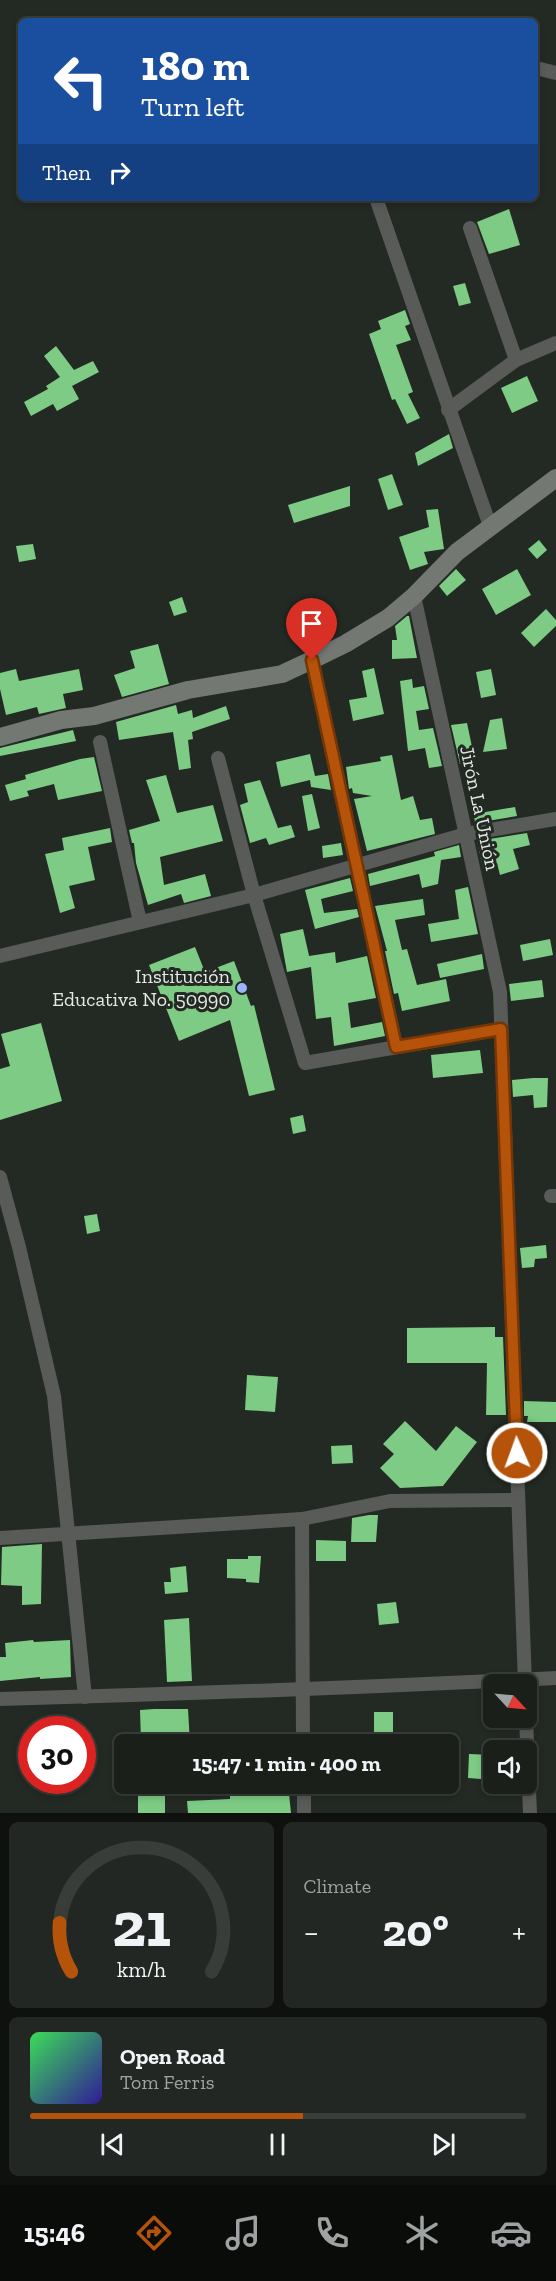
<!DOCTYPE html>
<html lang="en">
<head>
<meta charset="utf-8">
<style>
	:root { --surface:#1a1f1a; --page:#232723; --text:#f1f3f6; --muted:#9fa2a2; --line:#383d39; --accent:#b45309 }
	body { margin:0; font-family:"Zilla Slab",serif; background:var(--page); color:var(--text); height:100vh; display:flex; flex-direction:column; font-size:22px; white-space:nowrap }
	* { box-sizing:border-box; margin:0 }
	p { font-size:20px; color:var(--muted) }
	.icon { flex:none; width:33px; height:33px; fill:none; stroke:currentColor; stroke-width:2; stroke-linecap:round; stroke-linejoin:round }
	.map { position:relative; height:1813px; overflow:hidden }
	.drawer { display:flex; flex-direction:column; gap:9px; padding:9px; background:#0e110e; flex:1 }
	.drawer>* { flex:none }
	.top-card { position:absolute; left:18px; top:18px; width:520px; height:183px; border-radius:9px; box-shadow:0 3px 9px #0003,0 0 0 2px var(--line); background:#1a4fa0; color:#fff; overflow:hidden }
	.needle { width:39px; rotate:116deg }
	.fabs { position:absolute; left:483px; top:1674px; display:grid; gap:12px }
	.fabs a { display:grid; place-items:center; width:54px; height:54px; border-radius:9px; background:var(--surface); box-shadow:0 3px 9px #0003,0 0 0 2px var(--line); font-size:30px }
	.speed { position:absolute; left:18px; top:1716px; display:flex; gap:12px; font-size:30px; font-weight:700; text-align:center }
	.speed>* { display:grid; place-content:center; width:78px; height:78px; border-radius:50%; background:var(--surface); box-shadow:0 3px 9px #0003,0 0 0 2px var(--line); line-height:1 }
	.speed .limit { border:9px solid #d22; background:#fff; color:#111 }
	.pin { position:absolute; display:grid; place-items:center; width:51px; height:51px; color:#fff; margin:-62px -26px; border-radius:50% 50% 50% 0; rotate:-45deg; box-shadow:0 0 6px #0007 }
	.pin .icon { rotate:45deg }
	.me { position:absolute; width:66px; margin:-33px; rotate:358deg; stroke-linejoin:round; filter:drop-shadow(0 0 4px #0008) }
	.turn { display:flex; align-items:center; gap:21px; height:126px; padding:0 24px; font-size:27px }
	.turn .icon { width:78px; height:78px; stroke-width:2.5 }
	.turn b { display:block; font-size:42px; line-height:51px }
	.then { display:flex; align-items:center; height:57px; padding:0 24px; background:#0003; gap:12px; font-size:22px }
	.big { font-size:45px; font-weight:800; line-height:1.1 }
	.drawer .tile { flex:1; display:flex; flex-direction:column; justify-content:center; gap:9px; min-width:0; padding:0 21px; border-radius:9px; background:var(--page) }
	.drawer .dial { align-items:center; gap:0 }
	.dial svg { height:156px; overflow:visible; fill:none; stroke:var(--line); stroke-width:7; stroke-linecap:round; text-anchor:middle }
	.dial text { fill:var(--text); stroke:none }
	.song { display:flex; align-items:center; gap:18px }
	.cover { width:72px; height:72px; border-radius:9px; background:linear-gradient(135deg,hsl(130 70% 55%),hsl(250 70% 35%)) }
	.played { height:6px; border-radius:3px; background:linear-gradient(90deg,var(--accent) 55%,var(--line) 55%) }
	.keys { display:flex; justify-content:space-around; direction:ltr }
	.heat { display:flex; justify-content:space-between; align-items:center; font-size:33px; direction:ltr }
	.drawer .tiles { flex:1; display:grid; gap:9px; grid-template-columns:1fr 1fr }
	.tile:last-child { grid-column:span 2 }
	.trip { position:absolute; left:114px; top:1734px; width:345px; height:60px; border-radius:9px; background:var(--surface); box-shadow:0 3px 9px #0003,0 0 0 2px var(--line); font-weight:800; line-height:60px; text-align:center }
	.menu { display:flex; height:96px; justify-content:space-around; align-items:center; background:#0a0c0a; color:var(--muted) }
	.menu .icon { width:42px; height:42px }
	.menu .selected { color:var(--accent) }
	.menu b { font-size:27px; color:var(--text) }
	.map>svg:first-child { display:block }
	.building { fill:#7dcb84 }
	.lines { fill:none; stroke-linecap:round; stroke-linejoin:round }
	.street { stroke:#585b58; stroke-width:14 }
	.secondary { stroke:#737873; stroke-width:18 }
	.route-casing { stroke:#753606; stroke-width:15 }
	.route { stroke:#b45309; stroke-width:10 }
	.poi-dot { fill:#99b5fd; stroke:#232923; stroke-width:2 }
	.labels { text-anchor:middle; stroke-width:6; stroke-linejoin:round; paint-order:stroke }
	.street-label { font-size:20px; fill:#e4e9e5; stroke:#232923 }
	.poi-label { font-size:20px; fill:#e4e9e5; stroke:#232923; text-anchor:end }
</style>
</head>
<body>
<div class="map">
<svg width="556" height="1813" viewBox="0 0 556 1813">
	<rect width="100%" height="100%" fill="#232923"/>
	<g class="building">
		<polygon points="509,209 520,245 489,254 477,222"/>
		<polygon points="465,283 471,303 459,306 453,286"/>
		<polygon points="405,310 410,324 405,326 411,340 396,345 413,392 408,394 420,418 407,424 395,399 392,400 369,334 381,329 378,321"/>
		<polygon points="56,346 74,370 93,361 99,372 72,386 79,399 57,411 53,404 31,416 24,402 48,389 46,386 60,377 44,356"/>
		<polygon points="527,376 538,401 512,413 501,388"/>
		<polygon points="449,434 453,448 418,466 415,453"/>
		<polygon points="392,474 403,505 388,510 378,479"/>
		<polygon points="350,486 350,506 294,523 288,505"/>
		<polygon points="438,509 444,549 424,552 428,564 410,570 399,537 429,527 426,510"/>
		<polygon points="539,540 547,550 537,559 528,549"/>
		<polygon points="33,544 36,559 19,562 16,546"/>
		<polygon points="456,569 466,580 447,596 439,586"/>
		<polygon points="517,569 531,595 496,615 482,589"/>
		<polygon points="182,597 187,612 174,616 169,602"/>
		<polygon points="546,609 556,620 556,626 534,647 521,633"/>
		<polygon points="407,616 409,616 417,658 392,659 392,640 397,640 395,626"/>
		<polygon points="158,644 169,684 122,697 114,675 135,668 130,651"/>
		<polygon points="374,668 384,714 353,721 349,700 367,697 362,671"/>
		<polygon points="16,669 19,681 79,669 83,690 63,694 66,708 39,714 37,707 6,715 0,689 0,673"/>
		<polygon points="491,669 496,695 481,698 476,672"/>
		<polygon points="412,679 413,688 424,686 429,709 416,711 419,730 433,728 442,766 429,768 425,748 408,751 400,681"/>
		<polygon points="176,705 178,714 192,710 193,718 226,706 230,719 192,732 193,739 188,740 191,768 179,770 173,732 119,740 116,722"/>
		<polygon points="502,718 507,749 483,752 490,720"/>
		<polygon points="467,723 475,761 460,764 451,725"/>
		<polygon points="73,730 76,741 0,756 0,748"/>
		<polygon points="310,754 315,776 328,774 331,790 311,787 310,780 281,787 276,762"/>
		<polygon points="392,755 401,800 413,796 420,820 432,818 435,834 367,851 354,799 372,796 353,793 352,788 349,789 346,767 381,761 380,757"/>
		<polygon points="94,757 102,791 58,800 54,784 27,791 29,796 10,801 5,785 26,779 25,775 80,759"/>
		<polygon points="166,775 177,813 213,805 223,841 160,857 164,885 205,874 211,896 184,903 181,894 148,905 136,863 134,843 132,843 129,830 160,821 146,780"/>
		<polygon points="260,780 278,828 291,825 295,837 269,845 266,838 250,843 240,805 248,802 244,784"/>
		<polygon points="312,794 320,828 308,831 302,796"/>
		<polygon points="515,807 517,816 475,823 474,814"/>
		<polygon points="110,828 112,842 88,847 95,880 69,886 75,908 60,913 45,854 64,850 62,838"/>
		<polygon points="527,833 530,845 513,849 519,869 500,875 497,863 483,868 477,841"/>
		<polygon points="341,843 343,855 323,858 322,846"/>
		<polygon points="459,845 461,857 441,860 438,884 422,888 419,874 370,886 368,874 435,856 434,852"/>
		<polygon points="350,878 353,891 321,899 324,913 357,909 359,917 315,929 305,890"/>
		<polygon points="468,887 478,934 431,942 428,924 459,919 455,890"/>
		<polygon points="423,899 425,915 395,920 402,950 407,949 417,985 446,979 450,1001 402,1011 398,993 394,994 385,951 387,951 375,906"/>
		<polygon points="303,929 310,960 309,956 335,952 336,963 367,956 376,998 348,1003 351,1028 382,1022 385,1036 334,1046 331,1017 316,1019 311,967 287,972 280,934"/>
		<polygon points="550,939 553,955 523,961 520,945"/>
		<polygon points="195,947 205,972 234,961 251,1006 254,1005 275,1090 249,1096 230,1020 179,1041 149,965"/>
		<polygon points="482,954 484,969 440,978 437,964"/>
		<polygon points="542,980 544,997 511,1001 509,984"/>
		<polygon points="41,1023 62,1101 0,1120 0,1069 10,1066 1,1034"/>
		<polygon points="480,1050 483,1073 433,1078 431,1055"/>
		<polygon points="533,1078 548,1078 547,1107 534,1108 533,1095 513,1097 512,1080"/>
		<polygon points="303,1115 306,1131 293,1134 290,1118"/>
		<polygon points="97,1214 100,1231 87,1234 84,1216"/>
		<polygon points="546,1245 547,1258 535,1259 534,1267 522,1268 520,1248"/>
		<polygon points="495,1327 495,1337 503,1337 506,1415 486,1415 487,1363 407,1363 407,1328"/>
		<polygon points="247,1375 278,1377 275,1412 245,1410"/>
		<polygon points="524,1401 556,1402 556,1422 527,1422 528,1416 524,1416"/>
		<polygon points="405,1421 436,1451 456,1426 477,1442 443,1486 400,1488 380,1468 394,1454 383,1444"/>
		<polygon points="352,1445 353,1463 332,1464 331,1446"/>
		<polygon points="369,1515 378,1515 376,1542 351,1542 352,1518"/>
		<polygon points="316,1540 346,1541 346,1561 316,1561"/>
		<polygon points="42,1544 41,1604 22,1605 22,1586 1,1585 2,1547"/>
		<polygon points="248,1556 261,1556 259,1583 246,1582 246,1579 227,1578 227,1559 248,1559"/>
		<polygon points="186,1566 188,1592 165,1594 164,1582 171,1582 170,1568"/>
		<polygon points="396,1602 399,1623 379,1625 377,1604"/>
		<polygon points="189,1618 192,1681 167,1682 164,1620"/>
		<polygon points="33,1640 34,1642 70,1640 71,1677 40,1679 40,1677 0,1681 0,1657 6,1657 5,1643"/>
		<polygon points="154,1709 188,1709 190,1744 167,1744 167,1741 141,1742 140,1710"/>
		<rect x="374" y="1712" width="19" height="32"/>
		<polygon points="469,1754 494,1755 494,1780 468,1778"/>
		<rect x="138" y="1784" width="27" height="29"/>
		<polygon points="239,1784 288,1784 291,1813 188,1813 187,1801 230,1799 230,1793 239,1793"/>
	</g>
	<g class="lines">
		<g class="street">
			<polyline points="536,68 556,73"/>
			<polyline points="376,198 490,526"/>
			<polyline points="470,228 516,360"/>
			<polyline points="448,410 516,360 556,343"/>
			<polyline points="414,596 500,992 525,1684"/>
			<polyline points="312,660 396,1046"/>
			<polyline points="100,742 140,922"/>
			<polyline points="218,758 254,895 305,1063 501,1029"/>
			<polyline points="0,956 254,895 466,834 556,819"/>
			<polyline points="0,1177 19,1247 54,1396 85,1697"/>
			<polyline points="551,1196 556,1196"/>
			<polyline points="302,1519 303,1744"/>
			<polyline points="0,1538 302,1519 390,1501 518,1500"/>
			<path d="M0 1699C185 1694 371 1687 556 1678"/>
			<polyline points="526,1718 530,1813"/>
			<polyline points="304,1784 304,1813"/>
		</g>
		<polyline class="secondary" points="0,737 61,720 94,716 188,690 282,674 312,660 345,644 388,618 414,596 457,552 556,478"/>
	</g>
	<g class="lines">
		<g class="route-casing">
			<polyline id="route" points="312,660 396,1047 501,1029 517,1453"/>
		</g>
		<use href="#route" class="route"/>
	</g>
	<circle class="poi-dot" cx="242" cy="988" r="6"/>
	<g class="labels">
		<g class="street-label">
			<text transform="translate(480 808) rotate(78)" y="7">Jirón La Unión</text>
		</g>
		<g class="poi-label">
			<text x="230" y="983">Institución<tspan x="230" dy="23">Educativa No. 50990</tspan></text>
		</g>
	</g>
</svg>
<div class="fabs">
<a><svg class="needle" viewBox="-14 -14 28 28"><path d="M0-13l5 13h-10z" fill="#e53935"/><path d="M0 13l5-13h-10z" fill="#9fa2a2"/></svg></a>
<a><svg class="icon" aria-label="sound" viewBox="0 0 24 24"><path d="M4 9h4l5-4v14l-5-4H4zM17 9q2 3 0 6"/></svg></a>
</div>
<div class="speed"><div class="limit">30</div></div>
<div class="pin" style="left:312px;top:660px;background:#d93025"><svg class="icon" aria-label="arrive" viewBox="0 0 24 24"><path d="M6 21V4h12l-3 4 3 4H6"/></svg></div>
<svg class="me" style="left:517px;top:1453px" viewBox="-20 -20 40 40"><circle r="17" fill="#b45309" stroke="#fff" stroke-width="3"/><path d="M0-11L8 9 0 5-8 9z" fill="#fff"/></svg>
<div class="trip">15:47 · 1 min · 400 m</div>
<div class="top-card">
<div class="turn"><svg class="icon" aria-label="left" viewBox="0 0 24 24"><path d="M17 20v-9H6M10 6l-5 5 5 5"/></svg><div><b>180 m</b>Turn left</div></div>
<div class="then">Then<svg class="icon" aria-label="right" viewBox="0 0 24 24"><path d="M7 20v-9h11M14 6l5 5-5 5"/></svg></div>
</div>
</div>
<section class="drawer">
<div class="tiles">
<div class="tile dial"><svg viewBox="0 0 100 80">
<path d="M14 69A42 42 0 1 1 86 69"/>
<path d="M14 69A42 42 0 0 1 8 44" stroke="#b45309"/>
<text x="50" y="56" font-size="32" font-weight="700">21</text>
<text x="50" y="72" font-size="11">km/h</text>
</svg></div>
<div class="tile"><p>Climate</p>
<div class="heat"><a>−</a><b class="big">20°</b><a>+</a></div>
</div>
<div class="tile">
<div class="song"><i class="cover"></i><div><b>Open Road</b><p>Tom Ferris</p></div></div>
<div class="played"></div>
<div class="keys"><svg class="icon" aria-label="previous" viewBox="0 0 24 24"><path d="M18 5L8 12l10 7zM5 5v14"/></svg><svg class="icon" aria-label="pause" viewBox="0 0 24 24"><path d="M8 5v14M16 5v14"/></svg><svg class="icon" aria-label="next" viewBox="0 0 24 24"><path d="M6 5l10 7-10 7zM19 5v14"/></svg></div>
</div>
</div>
</section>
<nav class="menu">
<b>15:46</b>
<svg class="icon selected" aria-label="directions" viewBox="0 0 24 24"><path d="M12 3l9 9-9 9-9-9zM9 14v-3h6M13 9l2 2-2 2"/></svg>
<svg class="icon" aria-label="music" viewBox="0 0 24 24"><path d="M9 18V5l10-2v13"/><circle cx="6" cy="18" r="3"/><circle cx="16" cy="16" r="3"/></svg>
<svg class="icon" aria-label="phone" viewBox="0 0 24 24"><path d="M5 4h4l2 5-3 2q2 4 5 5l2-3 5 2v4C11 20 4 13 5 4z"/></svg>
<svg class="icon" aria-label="climate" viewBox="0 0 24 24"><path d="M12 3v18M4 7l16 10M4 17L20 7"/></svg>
<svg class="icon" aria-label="car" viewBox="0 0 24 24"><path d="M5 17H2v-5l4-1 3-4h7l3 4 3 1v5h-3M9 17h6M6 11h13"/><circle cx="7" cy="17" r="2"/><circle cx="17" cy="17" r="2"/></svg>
</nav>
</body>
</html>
